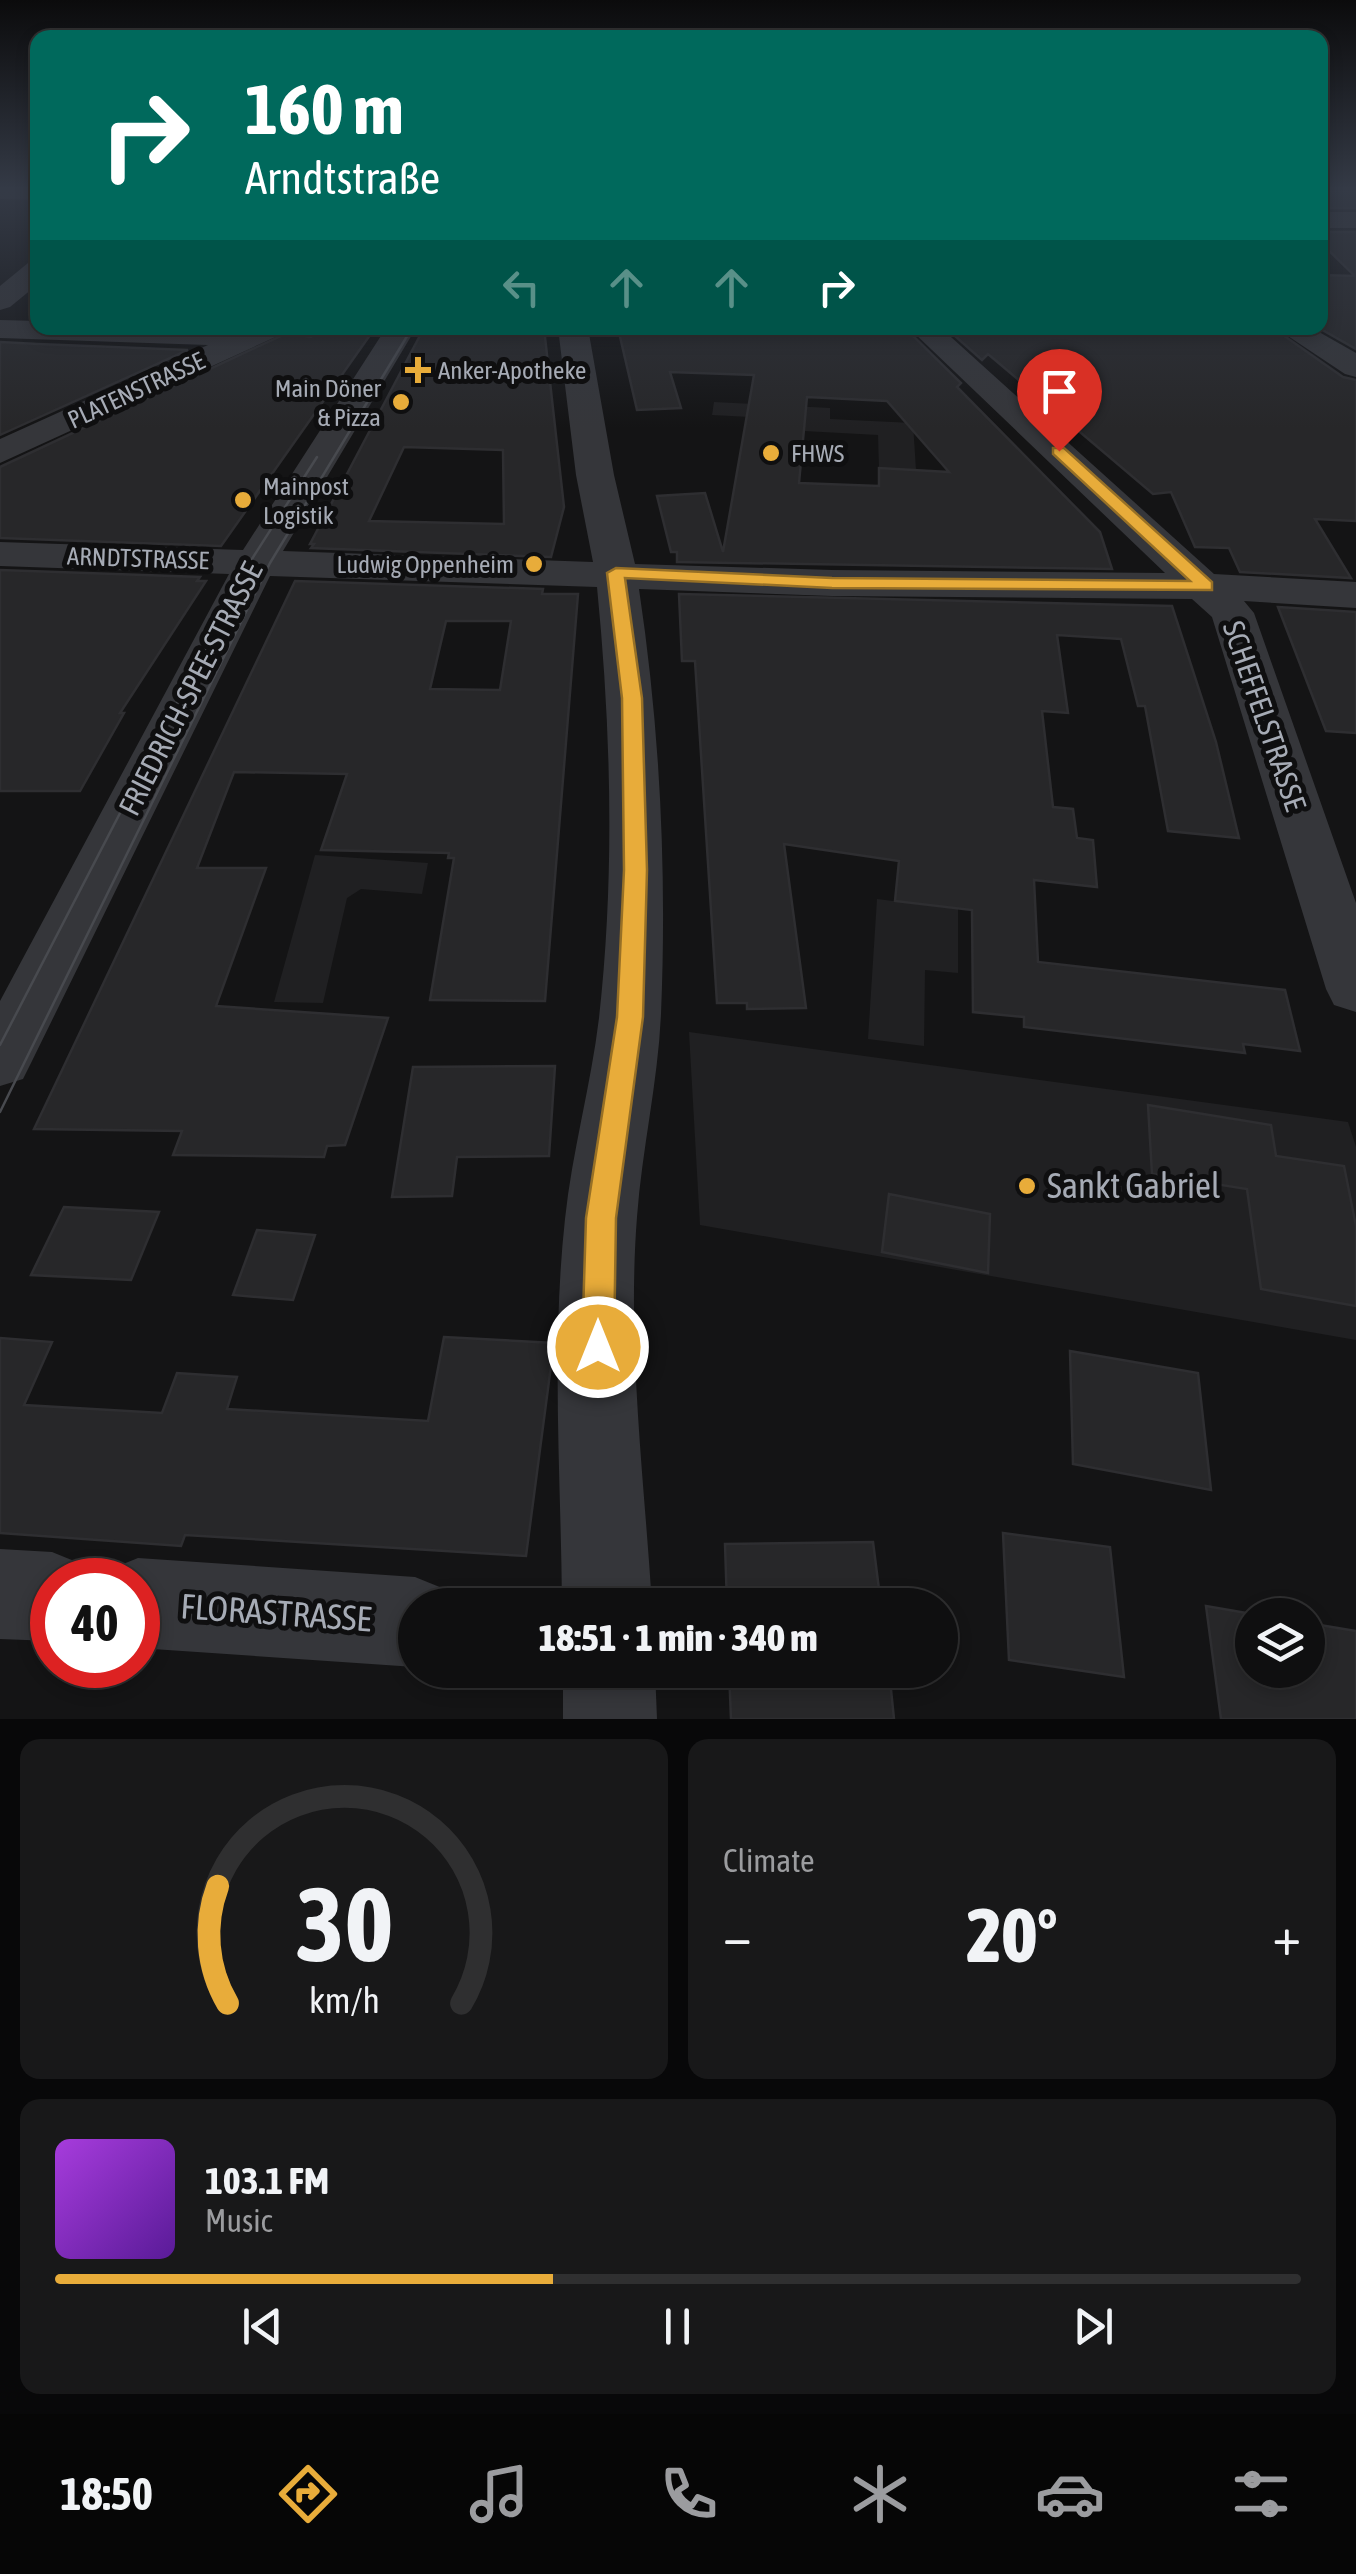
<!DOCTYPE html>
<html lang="en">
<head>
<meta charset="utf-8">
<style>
	:root { --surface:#0f0f10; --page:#181819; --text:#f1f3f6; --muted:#9b9c9f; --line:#2f2f30; --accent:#e8ac3a }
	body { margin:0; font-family:"Asap Condensed",sans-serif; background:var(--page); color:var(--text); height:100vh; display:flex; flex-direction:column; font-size:38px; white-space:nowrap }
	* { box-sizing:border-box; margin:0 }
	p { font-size:32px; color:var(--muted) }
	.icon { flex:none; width:55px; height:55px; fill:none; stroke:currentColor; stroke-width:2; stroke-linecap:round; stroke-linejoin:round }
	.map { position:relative; height:1719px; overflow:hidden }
	.drawer { display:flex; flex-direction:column; gap:20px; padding:20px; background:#080809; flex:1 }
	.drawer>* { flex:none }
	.banner { position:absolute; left:30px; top:30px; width:1298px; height:305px; border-radius:20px; box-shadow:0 5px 15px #0003,0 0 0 2px var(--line); background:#00695c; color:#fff; overflow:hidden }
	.fabs { position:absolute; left:1235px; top:1598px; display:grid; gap:20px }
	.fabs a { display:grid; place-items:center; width:90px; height:90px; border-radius:50%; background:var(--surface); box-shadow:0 5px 15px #0003,0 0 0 2px var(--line); font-size:50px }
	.speed { position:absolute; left:30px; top:1558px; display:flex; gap:20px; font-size:50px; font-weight:700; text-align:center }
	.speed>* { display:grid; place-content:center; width:130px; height:130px; border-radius:50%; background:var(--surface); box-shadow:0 5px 15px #0003,0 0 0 2px var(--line); line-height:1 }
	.speed .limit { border:15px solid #d22; background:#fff; color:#111 }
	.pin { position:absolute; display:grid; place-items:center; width:85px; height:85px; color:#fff; margin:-102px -42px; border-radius:50% 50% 50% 0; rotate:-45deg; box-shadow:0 0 10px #0007 }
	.pin .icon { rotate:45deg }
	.me { position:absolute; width:110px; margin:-55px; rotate:0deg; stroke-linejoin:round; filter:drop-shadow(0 0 8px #0008) }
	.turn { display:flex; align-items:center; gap:35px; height:210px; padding:0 50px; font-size:45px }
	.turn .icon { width:130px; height:130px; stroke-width:2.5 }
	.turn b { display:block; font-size:70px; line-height:85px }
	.lanes { display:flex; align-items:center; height:95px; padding:0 50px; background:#0003; justify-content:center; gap:50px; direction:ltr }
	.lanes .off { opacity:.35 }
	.big { font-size:75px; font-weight:800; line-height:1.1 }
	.drawer .card { flex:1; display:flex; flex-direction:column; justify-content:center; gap:15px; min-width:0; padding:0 35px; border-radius:20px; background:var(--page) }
	.drawer .dial { align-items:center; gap:0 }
	.dial svg { height:260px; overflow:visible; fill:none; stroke:var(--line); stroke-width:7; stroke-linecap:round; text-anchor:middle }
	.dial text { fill:var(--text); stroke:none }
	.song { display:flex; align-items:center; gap:30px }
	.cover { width:120px; height:120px; border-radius:15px; background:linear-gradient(135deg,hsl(280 70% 55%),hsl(270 70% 35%)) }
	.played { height:10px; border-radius:5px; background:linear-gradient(90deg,var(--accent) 40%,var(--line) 40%) }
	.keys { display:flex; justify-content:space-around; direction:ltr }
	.heat { display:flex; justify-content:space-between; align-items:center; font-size:55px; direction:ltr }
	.drawer .tiles { flex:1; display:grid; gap:20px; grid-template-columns:1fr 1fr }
	.card:last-child { grid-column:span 2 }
	.trip { position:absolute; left:398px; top:1588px; width:560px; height:100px; border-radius:50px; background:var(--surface); box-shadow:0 5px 15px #0003,0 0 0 2px var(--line); font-weight:800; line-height:100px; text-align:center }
	.tab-bar { display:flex; height:160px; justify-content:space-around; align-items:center; background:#060606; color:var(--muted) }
	.tab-bar .icon { width:70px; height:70px }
	.tab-bar .active { color:var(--accent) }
	.tab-bar b { font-size:45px; color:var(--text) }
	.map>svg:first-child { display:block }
	.built { fill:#202022 }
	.building { fill:#272729; stroke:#2e2e31; stroke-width:2.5; fill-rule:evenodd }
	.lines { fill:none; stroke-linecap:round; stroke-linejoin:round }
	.minor { fill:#35363a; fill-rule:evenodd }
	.tram { stroke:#484a4f; stroke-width:2.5 }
	.route { fill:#e8ac3a; stroke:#977026; stroke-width:2.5 }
	.poi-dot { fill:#e8ac3a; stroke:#0f0f10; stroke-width:4 }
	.labels { text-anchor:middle; stroke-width:10; stroke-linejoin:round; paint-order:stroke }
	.far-poi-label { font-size:25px; fill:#a6abb5; stroke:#0f0f10; text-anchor:start }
	.far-street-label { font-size:25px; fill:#a6abb5; stroke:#0f0f10 }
	.street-label { font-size:30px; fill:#a6abb5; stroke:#0f0f10 }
	.near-poi-label { font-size:35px; fill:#a6abb5; stroke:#0f0f10; text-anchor:start }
	.near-street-label { font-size:35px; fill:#a6abb5; stroke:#0f0f10 }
</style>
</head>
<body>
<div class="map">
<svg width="1356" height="1719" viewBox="0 0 1356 1719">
	<rect width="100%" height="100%" fill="#141415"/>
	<g class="built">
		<polygon points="714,402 830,408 830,419 913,423 916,470 879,468 878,435 785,430 786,419 712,415"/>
		<polygon points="315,855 428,863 422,894 361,889 347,898 323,1003 274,1002"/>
		<polygon points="877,899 958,909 958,973 925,970 924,1046 868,1039"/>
		<polygon points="689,1032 1348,1122 1356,1147 1356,1340 700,1225"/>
	</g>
	<g class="building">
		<rect x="1320" y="187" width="36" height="21"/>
		<polygon points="1320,232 1356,232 1356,349 1319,328 1320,275 1355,276 1320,242"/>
		<polygon points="319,328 375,328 221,546 0,538 0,467 287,333 311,337"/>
		<path d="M424 328H544L564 507 551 557 311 548 314 544H310ZM404 447 503 450 504 524 369 521Z"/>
		<path d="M618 328H905L961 383 957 387 1100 532 1112 569 677 562V552H671L657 496 705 493 723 552 754 375 670 372 681 408 637 410ZM807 397 887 401 949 472 879 468V486L799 483Z"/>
		<polygon points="946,328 1012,328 1010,331 1273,328 1343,377 1356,380 1356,521 1315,519 1351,578 1240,572 1229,548 1195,547 1171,492 1153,494 988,354 982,360"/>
		<polygon points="0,342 38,344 188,350 0,435"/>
		<polygon points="0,570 200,577 197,581 206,581 120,713 124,713 80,791 0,791"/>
		<path d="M295 581 543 589 542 594H578L545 1001 430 1000 454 858H448L449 853 321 850 347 774 234 772 197 868H266L216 1006 388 1018 345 1145 327 1146 324 1157 173 1155 182 1131 34 1129ZM446 621H511L500 690 430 689Z"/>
		<polygon points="679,594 1172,606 1216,742 1239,838 1168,831 1145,706 1138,706 1121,639 1057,635 1068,713 1042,711 1053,807 1073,809 1077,838 1093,840 1097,887 1034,880 1038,962 1285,990 1300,1051 1243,1044 1245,1053 1024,1027 1024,1017 973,1012 972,910 895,901 899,861 784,844 806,1008 747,1009 747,1003 717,1003 695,661 682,661"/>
		<polygon points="1278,607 1356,612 1356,733 1326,731"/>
		<polygon points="555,1066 549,1156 457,1157 452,1196 392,1197 413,1067"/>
		<polygon points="1148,1105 1271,1125 1276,1156 1344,1166 1356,1226 1356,1306 1261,1289 1247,1189 1152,1174"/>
		<polygon points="889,1194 990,1214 988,1273 882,1252"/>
		<polygon points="64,1207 159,1212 131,1280 31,1275"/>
		<polygon points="257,1230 315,1235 293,1300 233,1295"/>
		<polygon points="444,1337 554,1343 526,1556 185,1535 181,1546 0,1533 0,1338 52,1342 24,1405 162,1413 177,1373 237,1377 227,1409 428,1421"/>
		<polygon points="1070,1351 1198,1373 1211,1490 1073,1464"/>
		<polygon points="1003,1533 1110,1547 1124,1677 1009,1660"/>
		<polygon points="873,1542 881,1605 727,1605 725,1544"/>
		<polygon points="1206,1606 1258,1615 1252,1615 1252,1670 1308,1670 1308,1623 1356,1631 1356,1719 1221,1719"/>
		<polygon points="729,1670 889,1670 894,1719 731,1719"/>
	</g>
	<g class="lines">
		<g class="minor">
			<polygon points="0,187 38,187 38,200 0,199"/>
			<rect x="1320" y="212" width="36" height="16"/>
			<polygon points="38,261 38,284 10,307 0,310 0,286 28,263"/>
			<polygon points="0,320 38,321 38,328 286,328 282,334 0,463 0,439 208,345 0,338"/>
			<path d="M386 328H416L283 551 593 562 576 475 558 328H588L614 475 635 564 832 570 1165 573 909 328H941L1214 574 1356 582V608L1244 601 1254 613 1356 903V1012L1334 1005 1326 989 1212 617 1192 599 832 596 639 589C660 729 667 871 661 1014 658 1082 642 1149 637 1217 627 1345 644 1477 652 1605H562C561 1477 551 1347 565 1219 572 1152 591 1085 599 1018 615 876 611 729 597 587L270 576 32 1061 23 1079 0 1086V1001L229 574 0 566V542L243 550Z"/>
			<polygon points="1276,328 1312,328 1356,353 1356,377 1345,374"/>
			<polygon points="0,1549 52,1552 84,1565 90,1580 52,1580 52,1641 0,1639"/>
			<polygon points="138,1558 415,1577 447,1590 453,1605 415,1605 415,1667 138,1648 138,1580 103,1580 106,1571"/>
			<polygon points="563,1670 655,1670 657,1719 563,1719"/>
		</g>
		<g class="tram">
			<polyline points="0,1045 250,562 317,457"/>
			<polyline points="0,1112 270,563 412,328"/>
		</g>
	</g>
	<linearGradient id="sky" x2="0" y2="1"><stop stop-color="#0b0b0c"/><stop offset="0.44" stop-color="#343a46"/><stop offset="1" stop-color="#343a46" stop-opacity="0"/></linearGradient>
	<rect width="1356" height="428" fill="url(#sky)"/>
	<polygon class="route" points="1053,448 1064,448 1212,582 1212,590 832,588 625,578 642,698 647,870 643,1017 616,1218 614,1347 609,1357 598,1362 587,1357 582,1347 586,1218 617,1017 624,870 622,698 607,573 616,568 832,578 1190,581 1053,454"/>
	<g class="poi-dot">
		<path d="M413 355h10v10h10v10h-10v10h-10v-10h-10v-10h10z"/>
		<circle cx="401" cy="402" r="10"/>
		<circle cx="771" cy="453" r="10"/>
		<circle cx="243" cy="500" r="10"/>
		<circle cx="534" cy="564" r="10"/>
		<circle cx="1027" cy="1186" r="10"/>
	</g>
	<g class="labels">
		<g class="far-poi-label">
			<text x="438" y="379">Anker-Apotheke</text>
			<text x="381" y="397" text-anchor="end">Main Döner<tspan x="381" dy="29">&amp; Pizza</tspan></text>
			<text x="791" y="462">FHWS</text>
			<text x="263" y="495">Mainpost<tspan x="263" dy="29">Logistik</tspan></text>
			<text x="514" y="573" text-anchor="end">Ludwig Oppenheim</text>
		</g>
		<g class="far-street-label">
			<text transform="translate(136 390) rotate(-25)" y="9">PLATENSTRASSE</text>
			<text transform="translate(138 558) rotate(2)" y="9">ARNDTSTRASSE</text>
		</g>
		<g class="street-label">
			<text transform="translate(191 689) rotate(-63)" y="10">FRIEDRICH-SPEE-STRASSE</text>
			<text transform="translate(1264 716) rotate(71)" y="10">SCHEFFELSTRASSE</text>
		</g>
		<g class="near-poi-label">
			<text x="1047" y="1198">Sankt Gabriel</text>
		</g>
		<g class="near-street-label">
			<text transform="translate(276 1613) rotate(4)" y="12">FLORASTRASSE</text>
		</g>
	</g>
</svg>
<div class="fabs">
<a><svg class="icon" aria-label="layers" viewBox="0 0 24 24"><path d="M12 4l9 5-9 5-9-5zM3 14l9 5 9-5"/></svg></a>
</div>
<div class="speed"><div class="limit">40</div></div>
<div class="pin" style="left:1059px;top:451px;background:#d93025"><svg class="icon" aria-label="arrive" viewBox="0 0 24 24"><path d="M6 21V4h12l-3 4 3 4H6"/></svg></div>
<svg class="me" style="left:598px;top:1347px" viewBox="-20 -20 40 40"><circle r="17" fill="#e8ac3a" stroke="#fff" stroke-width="3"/><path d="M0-11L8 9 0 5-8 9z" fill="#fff"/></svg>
<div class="trip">18:51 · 1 min · 340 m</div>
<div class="banner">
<div class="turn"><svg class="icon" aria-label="right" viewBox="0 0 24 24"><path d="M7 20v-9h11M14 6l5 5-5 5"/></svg><div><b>160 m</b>Arndtstraße</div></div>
<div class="lanes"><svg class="icon off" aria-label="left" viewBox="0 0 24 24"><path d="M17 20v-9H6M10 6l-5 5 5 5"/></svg><svg class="icon off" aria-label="ahead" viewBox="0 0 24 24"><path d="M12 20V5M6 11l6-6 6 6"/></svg><svg class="icon off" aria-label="ahead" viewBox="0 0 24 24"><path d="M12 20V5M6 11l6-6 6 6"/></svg><svg class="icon" aria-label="right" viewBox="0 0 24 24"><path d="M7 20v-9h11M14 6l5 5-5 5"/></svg></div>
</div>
</div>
<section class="drawer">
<div class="tiles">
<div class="card dial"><svg viewBox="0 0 100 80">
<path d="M14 69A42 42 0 1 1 86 69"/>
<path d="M14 69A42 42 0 0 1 11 33" stroke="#e8ac3a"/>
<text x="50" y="56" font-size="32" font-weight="700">30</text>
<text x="50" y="72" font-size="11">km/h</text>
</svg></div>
<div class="card"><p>Climate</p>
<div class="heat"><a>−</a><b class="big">20°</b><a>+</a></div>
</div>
<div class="card">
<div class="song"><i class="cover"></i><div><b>103.1 FM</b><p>Music</p></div></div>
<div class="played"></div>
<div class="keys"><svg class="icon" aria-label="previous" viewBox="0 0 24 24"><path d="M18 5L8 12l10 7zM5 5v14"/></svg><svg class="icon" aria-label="pause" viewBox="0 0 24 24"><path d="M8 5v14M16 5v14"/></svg><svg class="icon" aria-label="next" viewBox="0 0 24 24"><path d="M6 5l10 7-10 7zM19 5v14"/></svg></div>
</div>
</div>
</section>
<nav class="tab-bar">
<b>18:50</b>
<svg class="icon active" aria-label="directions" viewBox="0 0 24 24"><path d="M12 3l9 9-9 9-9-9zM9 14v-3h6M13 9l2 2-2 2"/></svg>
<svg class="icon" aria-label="music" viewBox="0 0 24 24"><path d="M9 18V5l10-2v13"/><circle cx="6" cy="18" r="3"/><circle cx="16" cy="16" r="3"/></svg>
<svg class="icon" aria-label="phone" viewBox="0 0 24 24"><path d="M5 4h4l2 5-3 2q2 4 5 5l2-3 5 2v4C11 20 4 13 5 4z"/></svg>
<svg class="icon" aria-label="climate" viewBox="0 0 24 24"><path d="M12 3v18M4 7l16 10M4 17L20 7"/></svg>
<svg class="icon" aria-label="car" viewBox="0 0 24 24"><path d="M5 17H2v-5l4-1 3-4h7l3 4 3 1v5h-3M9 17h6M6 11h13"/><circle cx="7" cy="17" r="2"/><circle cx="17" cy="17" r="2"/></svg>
<svg class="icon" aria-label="filters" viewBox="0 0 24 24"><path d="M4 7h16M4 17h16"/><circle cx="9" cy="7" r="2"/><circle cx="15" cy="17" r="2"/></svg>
</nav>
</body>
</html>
